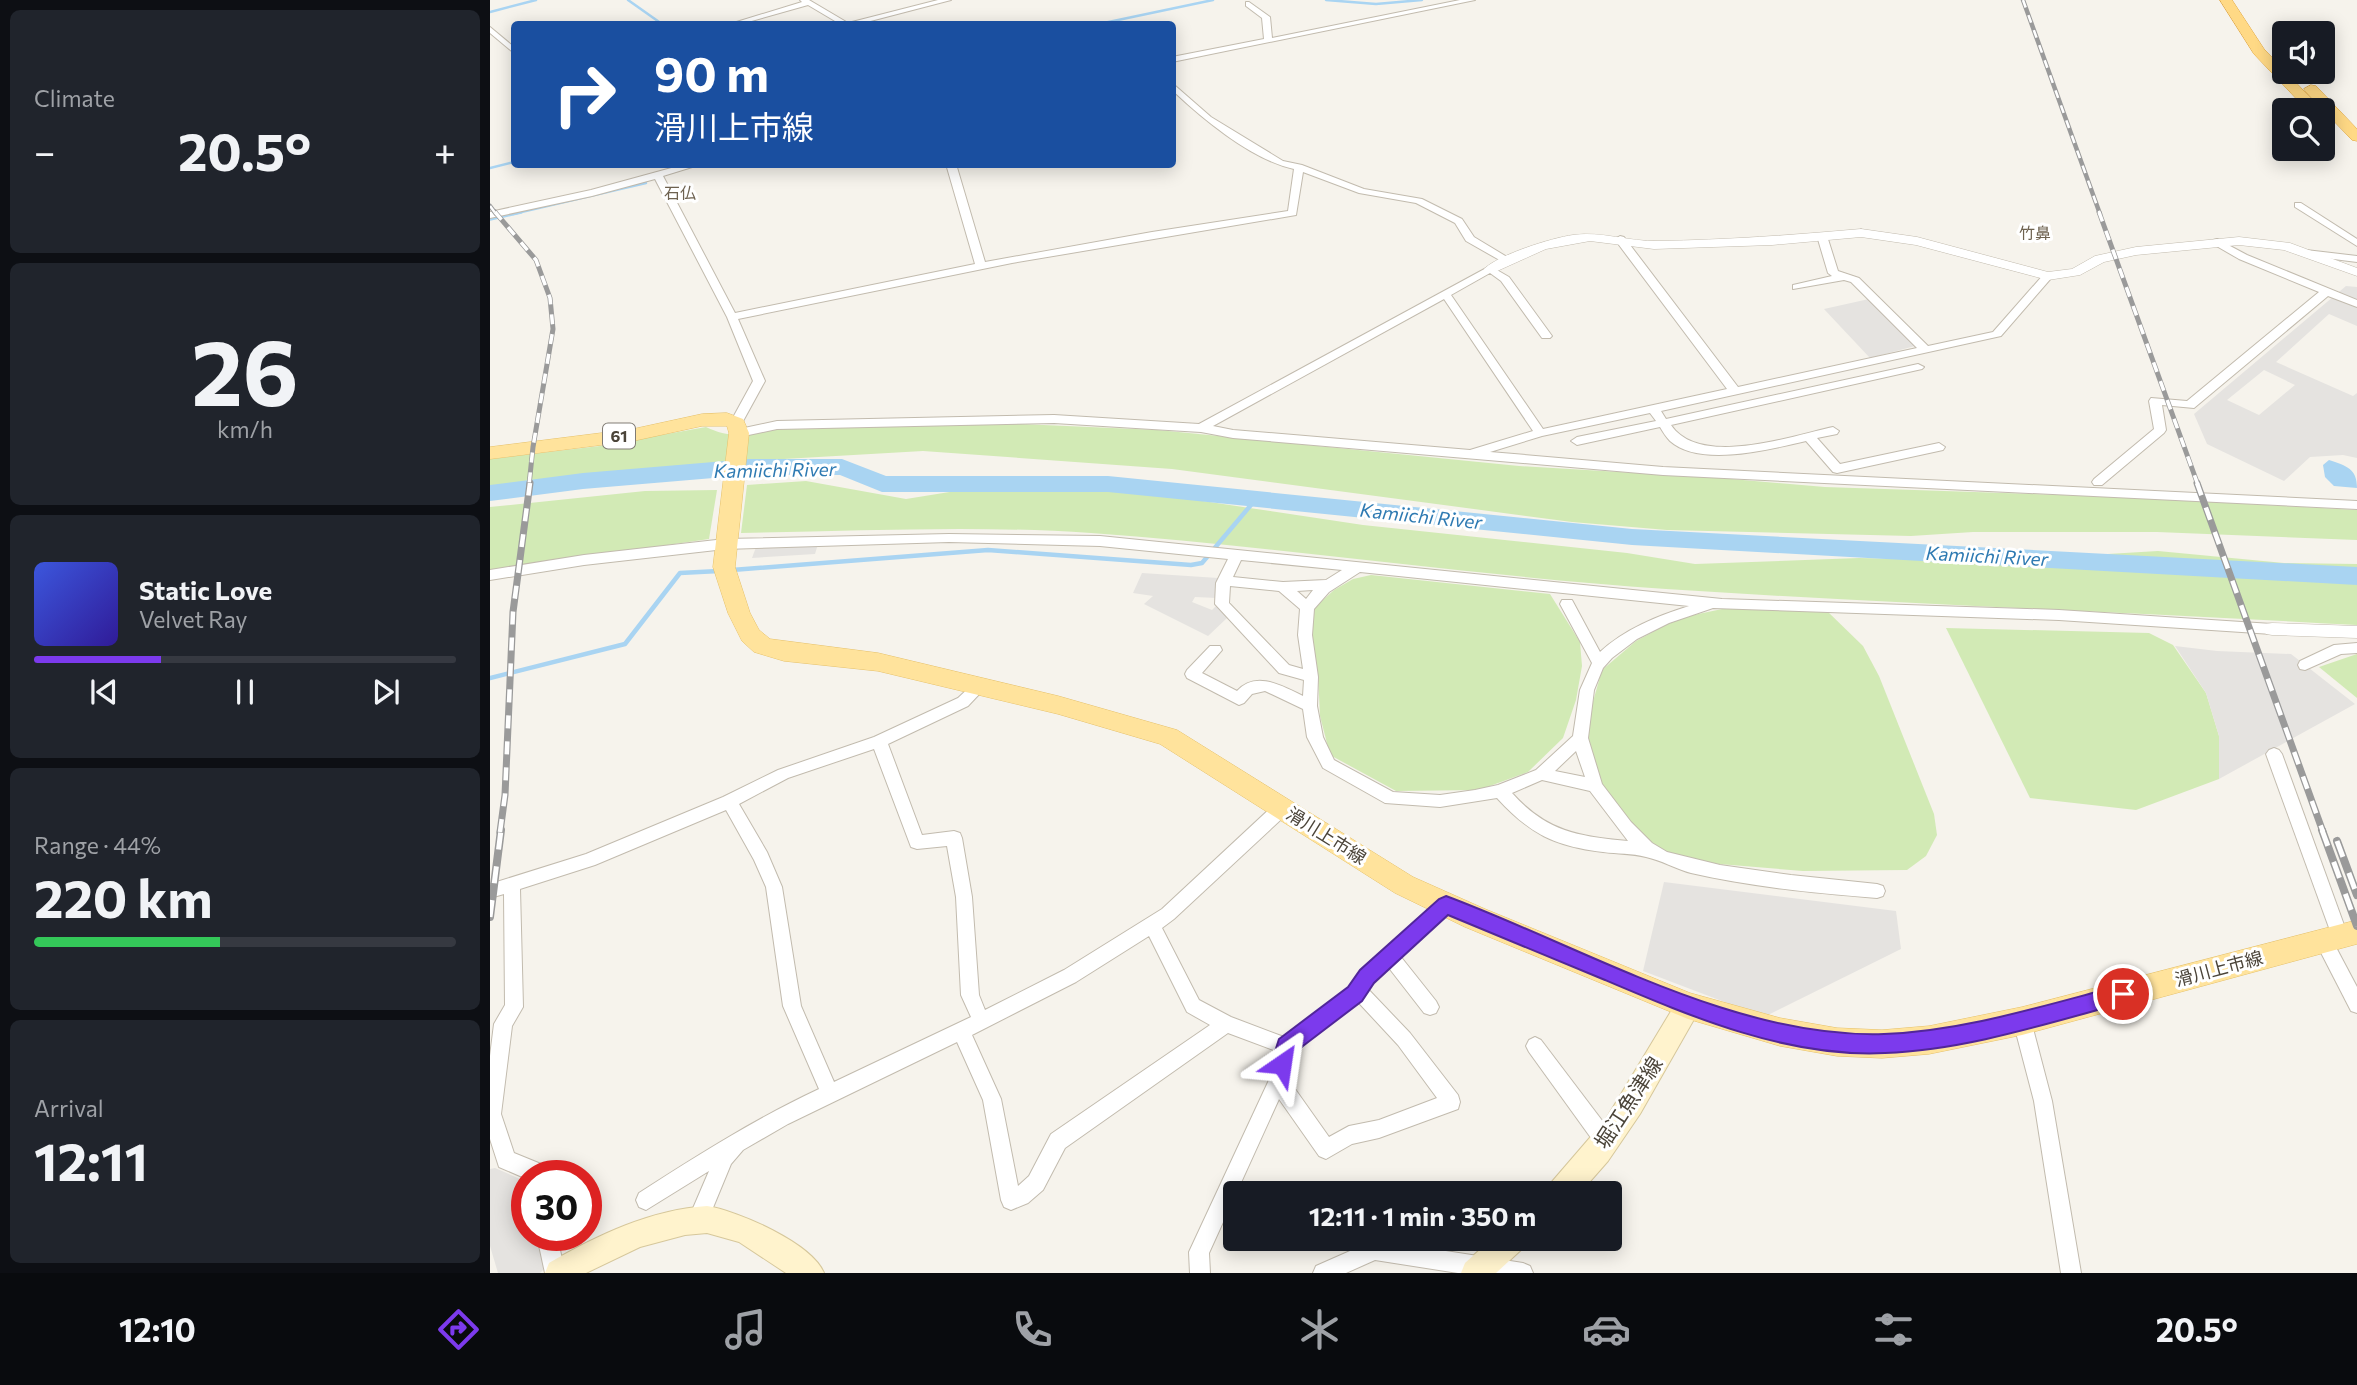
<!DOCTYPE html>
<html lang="en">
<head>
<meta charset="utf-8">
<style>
	:root { --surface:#171b24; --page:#20242c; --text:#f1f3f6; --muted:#9ea1a6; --line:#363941; --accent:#7c3aed }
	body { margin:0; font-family:Commissioner,"Noto Sans JP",sans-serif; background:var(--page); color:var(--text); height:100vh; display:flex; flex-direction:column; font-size:26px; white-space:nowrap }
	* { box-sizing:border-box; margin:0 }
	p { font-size:23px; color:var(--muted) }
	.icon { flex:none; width:38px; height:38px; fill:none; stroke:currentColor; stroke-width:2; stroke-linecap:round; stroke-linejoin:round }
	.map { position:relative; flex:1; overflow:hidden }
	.side { display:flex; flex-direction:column; gap:10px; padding:10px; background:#0d0f14; width:490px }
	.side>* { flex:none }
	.banner { position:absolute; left:21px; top:21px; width:665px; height:147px; border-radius:7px; box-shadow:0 4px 18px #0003; background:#1a4fa0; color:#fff; overflow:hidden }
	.controls { position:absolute; left:1782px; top:21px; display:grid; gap:14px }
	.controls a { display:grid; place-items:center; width:63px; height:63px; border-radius:7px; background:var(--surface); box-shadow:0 4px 18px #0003; font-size:35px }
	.speed { position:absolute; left:21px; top:1160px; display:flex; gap:14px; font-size:35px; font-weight:700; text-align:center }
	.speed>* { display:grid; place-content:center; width:91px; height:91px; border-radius:50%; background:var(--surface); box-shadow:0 4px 18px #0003; line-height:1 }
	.speed .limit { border:10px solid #d22; background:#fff; color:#111 }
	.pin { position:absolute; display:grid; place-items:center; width:60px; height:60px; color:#fff; margin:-30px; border:4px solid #fff; border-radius:50%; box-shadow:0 2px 7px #0007 }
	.me { position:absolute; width:77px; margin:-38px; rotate:32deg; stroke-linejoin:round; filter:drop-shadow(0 0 5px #0008) }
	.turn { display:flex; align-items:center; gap:24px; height:147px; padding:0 28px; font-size:32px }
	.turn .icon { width:91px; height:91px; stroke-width:2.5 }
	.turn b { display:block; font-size:49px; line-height:60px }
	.big { font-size:52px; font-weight:700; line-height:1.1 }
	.side .tile { flex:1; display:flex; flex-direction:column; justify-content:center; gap:10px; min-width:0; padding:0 24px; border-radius:10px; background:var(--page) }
	.side .dial { align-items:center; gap:0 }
	.dial b { font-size:91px; line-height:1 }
	.song { display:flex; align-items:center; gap:21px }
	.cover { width:84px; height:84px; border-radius:10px; background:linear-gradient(135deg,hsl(230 70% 55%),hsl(250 70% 35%)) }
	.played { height:7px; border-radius:4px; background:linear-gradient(90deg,var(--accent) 30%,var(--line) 30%) }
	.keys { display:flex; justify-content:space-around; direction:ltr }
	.heat { display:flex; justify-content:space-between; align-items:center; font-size:38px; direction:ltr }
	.charge { height:10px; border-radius:5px; background:linear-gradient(90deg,#34c759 44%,var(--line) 0) }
	.trip { position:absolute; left:733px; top:1181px; width:399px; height:70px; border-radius:7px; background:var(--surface); box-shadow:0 4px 18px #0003; font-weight:700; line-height:70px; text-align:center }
	.menu { display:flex; height:112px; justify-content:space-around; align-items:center; background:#090b0e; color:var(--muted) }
	.menu .icon { width:49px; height:49px }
	.menu .current { color:var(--accent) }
	.menu b { font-size:32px; color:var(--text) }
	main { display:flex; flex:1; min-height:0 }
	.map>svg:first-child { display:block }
	.green { fill:#d2eab5 }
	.parking { fill:#e5e3e0; fill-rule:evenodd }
	.water { fill:#a9d4f2 }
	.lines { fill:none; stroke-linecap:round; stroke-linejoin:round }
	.stream-far2 { stroke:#a9d4f2; stroke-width:2.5 }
	.stream-far1 { stroke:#a9d4f2; stroke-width:3.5 }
	.stream { stroke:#a9d4f2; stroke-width:4.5 }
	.river { fill:#a9d4f2; fill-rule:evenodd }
	.minor-casing { stroke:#c2bbae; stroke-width:2 }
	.tertiary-casing { stroke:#c2bbae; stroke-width:1 }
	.secondary-casing { stroke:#d6c79b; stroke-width:2 }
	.primary-casing { stroke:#e6c16a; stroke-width:1 }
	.trunk-casing { stroke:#e0a43c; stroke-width:1 }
	.minor { fill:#fff; fill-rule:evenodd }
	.tertiary { fill:#fff; fill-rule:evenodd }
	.secondary { fill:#fff3cd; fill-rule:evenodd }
	.primary { fill:#ffe39c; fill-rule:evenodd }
	.trunk { fill:#ffd985; fill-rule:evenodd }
	.rail-far3-casing { stroke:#9a9a9a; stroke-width:4.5 }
	.rail-far2-casing { stroke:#9a9a9a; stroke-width:5 }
	.rail-far1-casing { stroke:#9a9a9a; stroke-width:7 }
	.rail-casing { stroke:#9a9a9a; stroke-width:8 }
	.rail-far3 { stroke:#fff; stroke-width:2.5; stroke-dasharray:8; stroke-linecap:butt }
	.rail-far2 { stroke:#fff; stroke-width:3.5; stroke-dasharray:10; stroke-linecap:butt }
	.rail-far1 { stroke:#fff; stroke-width:4.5; stroke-dasharray:13; stroke-linecap:butt }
	.rail { stroke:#fff; stroke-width:5; stroke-dasharray:17; stroke-linecap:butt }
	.route { fill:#7c3aed; stroke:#51269a; stroke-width:2 }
	.labels { text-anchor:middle; stroke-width:6; stroke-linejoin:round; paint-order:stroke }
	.far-neighbourhood-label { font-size:16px; fill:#6e6250; stroke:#fff }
	.shield { fill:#fff; stroke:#817c74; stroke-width:2 }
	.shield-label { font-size:16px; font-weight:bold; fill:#4b4439 }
	.street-label { font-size:18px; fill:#4b4439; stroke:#fff }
	.water-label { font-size:19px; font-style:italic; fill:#2e7ab2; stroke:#fff }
	.near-street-label { font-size:21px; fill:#4b4439; stroke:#fff }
</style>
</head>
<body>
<main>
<section class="side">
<div class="tile"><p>Climate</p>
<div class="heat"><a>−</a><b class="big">20.5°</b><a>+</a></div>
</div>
<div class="tile dial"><b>26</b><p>km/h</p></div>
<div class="tile">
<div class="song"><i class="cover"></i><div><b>Static Love</b><p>Velvet Ray</p></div></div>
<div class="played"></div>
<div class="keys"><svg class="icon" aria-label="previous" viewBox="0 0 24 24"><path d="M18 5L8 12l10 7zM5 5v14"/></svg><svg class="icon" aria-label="pause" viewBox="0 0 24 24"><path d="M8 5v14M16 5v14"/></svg><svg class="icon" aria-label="next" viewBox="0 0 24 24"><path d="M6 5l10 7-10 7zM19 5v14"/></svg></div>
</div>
<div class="tile"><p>Range · 44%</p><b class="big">220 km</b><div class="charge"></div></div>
<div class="tile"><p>Arrival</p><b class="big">12:11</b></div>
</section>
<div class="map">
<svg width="1867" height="1273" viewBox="0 0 1867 1273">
	<rect width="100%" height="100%" fill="#f6f3ec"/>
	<g class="green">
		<path d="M531 424 668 430 1029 466 1230 478 1335 487 1633 497 1867 510V540L1667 532H1483L1421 536 1177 530 1082 522 682 469 433 451 257 461 0 490V459L110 446 216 427C249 443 266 429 299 427 376 422 454 425 531 424Z"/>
		<path d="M553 477 873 525 1137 553 1205 564 1369 558 1498 561 1668 551 1794 563 1867 564V625C1637 612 1406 604 1176 589 984 576 793 547 601 533 485 525 368 531 251 533L257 485 316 481 416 499Z"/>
		<polygon points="227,490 219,539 0,571 0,507 155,491"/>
		<polygon points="881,575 1060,594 1090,642 1092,666 1086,700 1073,738 1038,772 989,790 906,791 840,755 830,716 828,675 819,627 822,610 844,590 863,579"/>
		<polygon points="1237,608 1336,610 1373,646 1389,676 1444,814 1447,835 1436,856 1417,870 1313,871 1217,863 1177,853 1150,834 1110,781 1096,739 1102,705 1112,670 1146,641 1189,618"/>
		<polygon points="1456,628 1659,633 1683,645 1716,693 1729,736 1729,779 1646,810 1540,798"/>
		<polygon points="1867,654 1867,698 1829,667"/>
	</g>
	<g class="parking">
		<path d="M1856 286 1867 287V326L1839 314 1786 362 1863 396 1867 393V458L1853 455 1820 457 1794 481 1717 444 1704 414ZM1774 370 1805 385 1769 415 1737 400Z"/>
		<polygon points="1379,299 1425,346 1380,358 1334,309"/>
		<polygon points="328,544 325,554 262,558 266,547"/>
		<polygon points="652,573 728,578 727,598 705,597 702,602 722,610 727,605 737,618 718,636 654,604 663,596 643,593"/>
		<polygon points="1685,646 1727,651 1801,654 1865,704 1729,779 1729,736 1716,693"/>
		<polygon points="1174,882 1406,911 1411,949 1274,1017 1153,971"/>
		<polygon points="5,1168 37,1182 37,1236 50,1236 56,1267 50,1273 8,1273 0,1246 0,1169"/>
	</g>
	<path class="water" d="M1839 460C1856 466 1867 468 1867 488L1844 486 1835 477 1833 465Z"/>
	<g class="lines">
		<g class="stream-far2">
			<polyline points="138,0 172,24"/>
			<polyline points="836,0 886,4 932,0"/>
			<polyline points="0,12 46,0"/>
			<polyline points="609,24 723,0"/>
			<polyline points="0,168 24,162"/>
			<polyline points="23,214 156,183"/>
		</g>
		<polyline class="stream-far1" points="0,219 31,212"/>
		<g class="stream">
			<polyline points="242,570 498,550 701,565 712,563 766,499"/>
			<polyline points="0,678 135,644 190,573 229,571"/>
		</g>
		<polygon class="river" points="259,459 352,459 396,476 618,476 1142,529 1867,567 1867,585 1142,545 618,492 392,492 350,475 259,475 93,489 0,501 0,485 93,473"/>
		<g class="minor-casing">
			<g id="minor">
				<polygon points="310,0 319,0 358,23 448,0 461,0 369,24 350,24 318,5 251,24 240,24 312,2"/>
				<polygon points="970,0 985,0 682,62 682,57 774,39 772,18 756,6 756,2 759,2 780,17 782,38"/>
				<polygon points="0,27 24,47 24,53 0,33"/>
				<path d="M682 83 721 117 793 161 812 165 874 189 932 199 972 219 984 237 1022 260 1013 262 976 241 965 223 926 203 869 193 813 172 806 215 522 263 248 319 275 381 252 423 246 427 240 423 263 381 237 317 165 179 102 196 0 218V212L101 190 196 164H212L173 176 245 313 485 264 456 164H466L495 262 662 232 798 211 804 169C762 160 713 119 682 90Z"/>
				<polygon points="1805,203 1811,203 1867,239 1867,246 1805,207"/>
				<path d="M1332 233 1337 236 1348 271 1369 278 1438 346 1503 332 1554 274H1562L1563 276 1511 336 1171 411 1176 419 1428 364 1434 367 1432 369 1181 425C1210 468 1301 436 1343 427L1349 431 1347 434 1327 438 1350 464 1449 443 1455 447 1453 450 1347 473 1343 472 1316 441C1281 449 1210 468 1180 441 1176 437 1173 432 1170 427L1087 445 1081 441 1087 437 1166 421 1160 413 1052 436 1000 452 1173 467 1867 501V509L1173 475 743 438 711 432 564 423 287 429 249 437 243 433 245 430 287 421 564 415 709 424 1000 266 1019 277 1062 336 1060 338H1052L1011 281 1000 273 961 295 1053 429 1237 389 1126 241 1125 239 1130 236 1134 237 1248 387 1427 348 1361 282 1354 280 1303 289V285L1342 276 1338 273 1327 236ZM954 299 1043 431 980 450 743 430 723 426Z"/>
				<polygon points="1727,239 1757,255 1867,300 1867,307 1838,296 1704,408 1672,405 1676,430 1674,433 1612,485 1604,485 1602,482 1604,479 1664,429 1659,401 1661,398 1697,401 1829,292 1749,259 1723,244 1723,240"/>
				<polygon points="1816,250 1867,256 1867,262 1812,255 1811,253"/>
				<path d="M459 534 610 536 1232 599 1569 610 1782 624 1789 629 1782 634 1569 620 1223 608 1179 623 1147 639 1122 658 1113 668 1104 690 1098 738 1112 784 1141 822 1162 843 1177 852 1230 865 1301 875 1387 884 1393 886 1395 891 1393 896 1387 898C1325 893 1262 887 1201 873 1186 869 1171 860 1156 857 1142 853 1127 854 1113 852 1064 846 1040 834 1007 798L950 807 895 803 833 768 817 737 813 709 775 691 762 694 754 703 749 705 697 678 695 674 697 670 720 646H730L732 650 712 673 747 691C766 670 792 686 813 696L814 680 789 673 725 604 726 583 738 559 610 546 459 542 235 549 94 565 0 580V570L94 555 235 539ZM751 560 852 570 836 580 793 582 743 577ZM870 572 1199 606C1167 616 1135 629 1110 652L1082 600H1072L1070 604 1102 663 1090 690 1083 736 1046 770 1008 785 985 790 950 795 903 792 844 760 833 737 827 706 828 677 822 635 824 609 839 592ZM740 586 789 591 810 609 808 635 813 669 799 665 739 603ZM823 590 816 599 807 591ZM1086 751 1095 777 1065 771ZM1052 780 1100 791 1138 841C1088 836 1057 832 1022 793Z"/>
				<polygon points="1867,643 1867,653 1851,654 1815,670 1810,669 1808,665 1810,661 1844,645"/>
				<path d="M488 682 493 684 495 688 478 706 398 744 432 835 464 831 470 833 472 838 482 897 489 995 495 1010 574 970 672 909 786 803 792 801 798 803 800 808 798 813 684 919 672 928 709 1000 741 1017 794 1037 859 988 871 970 950 900 956 898 962 900 964 905 962 910 911 957 946 1001 949 1007 946 1013 940 1015 934 1013 899 968 878 989 920 1033 968 1095 970 1102 968 1109 889 1138 862 1144 836 1159 829 1156 789 1099 719 1253 720 1273H700L699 1252 779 1080 786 1051 738 1033 575 1148 553 1190 538 1203 521 1210 514 1207 511 1200 493 1100 467 1042 298 1124 253 1150 241 1164 215 1227 208 1230 201 1227 198 1220 219 1171 156 1210 149 1207 146 1200 149 1193C208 1155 265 1119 329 1089L293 1006 276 887 264 860 236 810 105 865 30 889 33 1007 22 1026 11 1114 24 1153 51 1164 55 1176H37V1179L9 1167 0 1139V1056L4 1024 15 1005 14 894 0 898V884L96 854 233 797 288 770 384 737 468 698 483 684ZM384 749 421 847 427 849 457 846 466 897 471 995 481 1017 344 1082 311 1006 292 887 277 852 249 804 298 778ZM659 936 697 1012 720 1025 561 1134 539 1176 528 1186 511 1099 482 1035 586 982ZM868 1002 908 1045 947 1098 889 1120 859 1126 839 1137 798 1079 804 1051Z"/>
				<polygon points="1784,748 1789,750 1792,754 1858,936 1856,941 1850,944 1844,941 1842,936 1776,754 1779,750"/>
				<polygon points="1834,933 1840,936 1867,987 1867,1013 1861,1011 1825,941 1828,936"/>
				<polygon points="1532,1013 1538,1015 1541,1021 1562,1101 1591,1273 1571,1273 1544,1101 1523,1021 1526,1015"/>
				<polygon points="1045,1037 1051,1040 1123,1135 1126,1142 1123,1149 1116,1152 1109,1149 1039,1052 1036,1046 1039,1040"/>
				<polygon points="47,1236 67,1236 75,1273 55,1273"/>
				<polygon points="885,1240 1033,1263 1040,1266 1043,1273 968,1273 885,1260 856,1273 823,1273 826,1266"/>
			</g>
		</g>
		<g class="tertiary-casing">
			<g id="tertiary">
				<path d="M1371 229 1427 237 1558 272 1582 269 1605 256 1646 247 1749 237 1800 243 1867 268V276L1794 250 1749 245 1646 255 1614 262 1590 275 1558 280 1426 245 1371 237 1282 245 1164 249 1100 241 1056 249 1005 272H995L994 269C1008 255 1061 238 1083 235 1112 231 1139 242 1168 241 1236 240 1303 235 1371 229Z"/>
				<polygon points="1782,623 1867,626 1867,638 1782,635 1776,634 1773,629 1776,624"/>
			</g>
		</g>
		<g class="secondary-casing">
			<g id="secondary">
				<polygon points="1198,995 1207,998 1210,1006 1207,1014 1150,1114 1118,1161 1089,1194 1057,1194 1060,1184 1116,1119 1189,998"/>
				<path d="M217 1206C248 1211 322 1243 334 1273H296L249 1242 217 1233 195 1235 150 1247 96 1273H55L59 1263C108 1235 160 1210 217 1206Z"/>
				<polygon points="1002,1239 1036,1239 1032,1249 1006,1273 971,1273 975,1263"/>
			</g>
		</g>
		<g class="primary-casing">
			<polygon id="primary" points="237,413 253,419 259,433 245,567 260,613 269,630 280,639 388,653 568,696 687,730 923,877 995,909 1200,993 1290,1018 1347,1028 1392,1030 1439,1026 1532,1007 1867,920 1867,944 1532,1035 1439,1054 1392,1058 1347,1056 1290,1046 1198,1019 975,927 905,893 670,744 568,714 388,671 294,661 264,652 252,641 238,613 223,567 239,433 237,426 212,426 143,441 0,459 0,447 143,429 212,414"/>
		</g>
		<g class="trunk-casing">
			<g id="trunk">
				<polygon points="1730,0 1742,0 1774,49 1832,110 1817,110 1764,54"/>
				<polygon points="1821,85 1826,86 1867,129 1867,141 1862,140 1816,92 1814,89"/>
			</g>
		</g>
		<use href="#minor" class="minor"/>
		<use href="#tertiary" class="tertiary"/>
		<use href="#secondary" class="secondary"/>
		<use href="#primary" class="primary"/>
		<use href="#trunk" class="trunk"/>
		<g class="rail-far3-casing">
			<g id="rail-far3">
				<polyline points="1533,0 1610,214"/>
				<polyline points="0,206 6,214"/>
			</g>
		</g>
		<g class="rail-far2-casing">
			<g id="rail-far2">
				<polyline points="5,212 46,260 60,298 63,329 43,447 39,485"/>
				<polyline points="1609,212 1708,485"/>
			</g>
		</g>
		<g class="rail-far1-casing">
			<g id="rail-far1">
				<polyline points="1707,483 1833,832"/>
				<polyline points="10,832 15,795 23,612 40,483"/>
			</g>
		</g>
		<g class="rail-casing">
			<g id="rail">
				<polyline points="1832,830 1867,926"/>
				<polyline points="1847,841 1867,895"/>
				<polyline points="0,917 11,830"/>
			</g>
		</g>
		<use href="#rail-far3" class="rail-far3"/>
		<use href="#rail-far2" class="rail-far2"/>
		<use href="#rail-far1" class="rail-far1"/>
		<use href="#rail" class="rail"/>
	</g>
	<path class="route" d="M956 896C1093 947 1245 1039 1394 1034 1475 1031 1555 1005 1633 985L1640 988 1643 994 1640 1001 1633 1003C1555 1024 1475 1050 1395 1053 1298 1058 1202 1017 1115 980 1062 958 1010 936 958 915L884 983 872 1001 805 1052 799 1071 792 1074 785 1071 781 1064 789 1039 858 987 870 970 949 899Z"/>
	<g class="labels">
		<g class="far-neighbourhood-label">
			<text x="190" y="199">石仏</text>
			<text x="1545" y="239">竹鼻</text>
		</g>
		<rect class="shield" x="113" y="423.5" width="32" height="25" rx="5"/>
		<g class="shield-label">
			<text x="129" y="442">61</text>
		</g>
		<g class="street-label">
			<text transform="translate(836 836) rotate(32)" y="6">滑川上市線</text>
			<text transform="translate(1729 969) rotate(-15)" y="6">滑川上市線</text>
		</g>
		<g class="water-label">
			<text transform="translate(285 470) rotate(-1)" y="7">Kamiichi River</text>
			<text transform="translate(931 516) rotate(6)" y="7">Kamiichi River</text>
			<text transform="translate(1497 556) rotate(3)" y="7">Kamiichi River</text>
		</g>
		<g class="near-street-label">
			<text transform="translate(1139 1103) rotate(-57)" y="7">堀江魚津線</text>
		</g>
	</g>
</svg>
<div class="controls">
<a><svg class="icon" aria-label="sound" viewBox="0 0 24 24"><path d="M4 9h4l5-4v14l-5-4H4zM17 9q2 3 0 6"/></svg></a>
<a><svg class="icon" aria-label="search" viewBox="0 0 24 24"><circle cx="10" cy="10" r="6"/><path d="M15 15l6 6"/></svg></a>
</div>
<div class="speed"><div class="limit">30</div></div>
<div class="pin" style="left:1633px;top:994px;background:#d93025"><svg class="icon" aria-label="arrive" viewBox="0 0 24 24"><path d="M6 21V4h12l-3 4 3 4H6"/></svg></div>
<svg class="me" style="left:792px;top:1064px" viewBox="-20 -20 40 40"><path d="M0-17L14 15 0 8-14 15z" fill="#7c3aed" stroke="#fff" stroke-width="4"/></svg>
<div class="trip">12:11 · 1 min · 350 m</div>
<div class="banner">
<div class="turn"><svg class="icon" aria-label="right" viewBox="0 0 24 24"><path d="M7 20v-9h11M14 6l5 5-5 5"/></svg><div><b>90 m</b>滑川上市線</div></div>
</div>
</div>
</main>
<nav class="menu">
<b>12:10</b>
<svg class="icon current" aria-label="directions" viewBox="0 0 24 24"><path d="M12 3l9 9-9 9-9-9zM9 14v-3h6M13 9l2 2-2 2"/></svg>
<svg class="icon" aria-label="music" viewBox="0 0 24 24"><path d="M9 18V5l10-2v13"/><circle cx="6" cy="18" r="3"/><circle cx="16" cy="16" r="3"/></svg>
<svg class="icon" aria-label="phone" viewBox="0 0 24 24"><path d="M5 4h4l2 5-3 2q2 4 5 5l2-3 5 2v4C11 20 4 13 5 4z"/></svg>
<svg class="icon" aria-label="climate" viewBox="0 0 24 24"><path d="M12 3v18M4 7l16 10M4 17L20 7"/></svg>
<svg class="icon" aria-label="car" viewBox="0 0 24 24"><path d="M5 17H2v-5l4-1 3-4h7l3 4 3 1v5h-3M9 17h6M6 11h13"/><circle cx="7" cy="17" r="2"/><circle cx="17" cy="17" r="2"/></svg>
<svg class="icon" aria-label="filters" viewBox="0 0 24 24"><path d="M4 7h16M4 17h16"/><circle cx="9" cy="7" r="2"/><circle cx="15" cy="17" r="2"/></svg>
<b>20.5°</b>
</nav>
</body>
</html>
